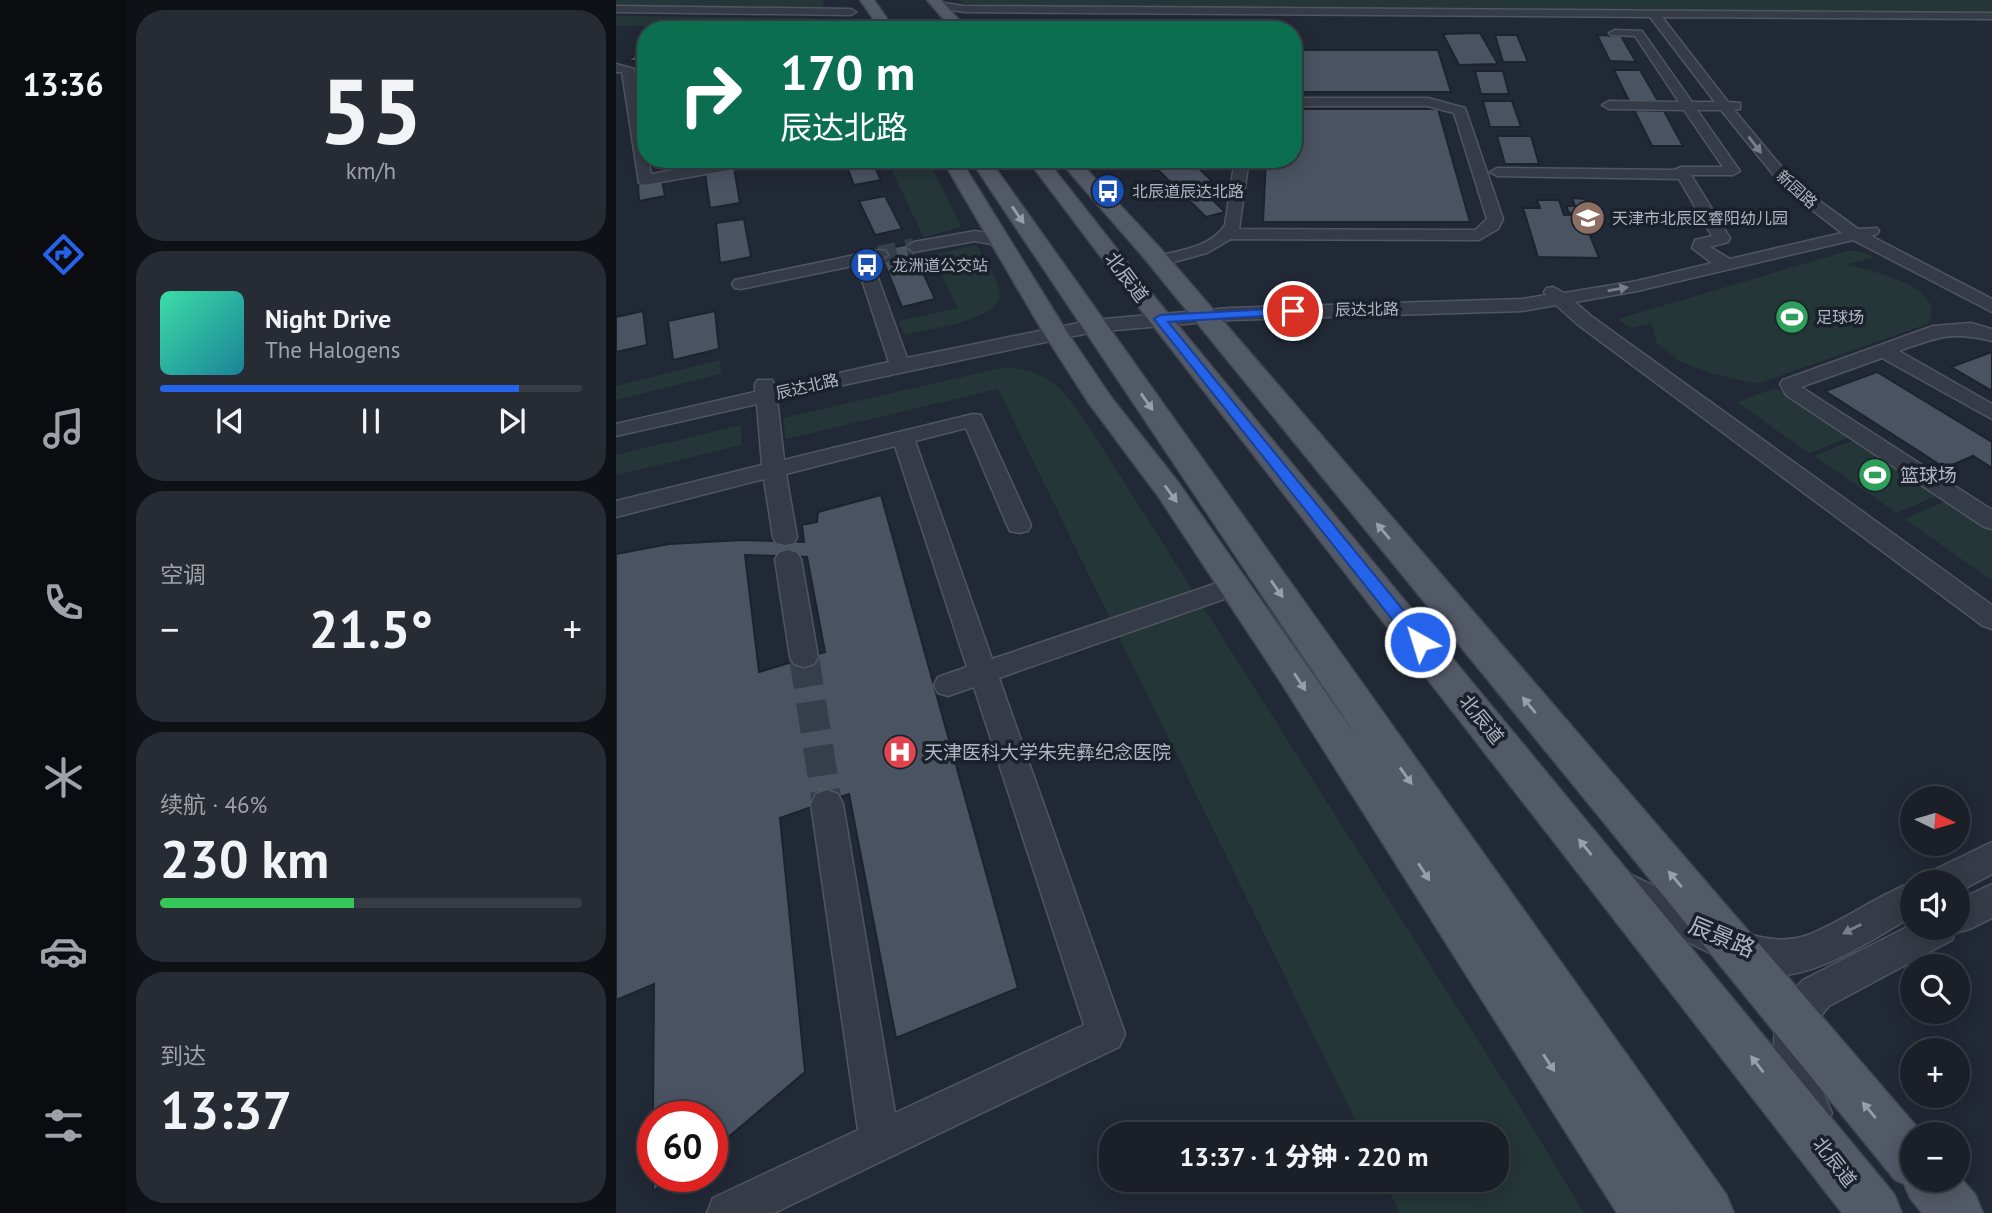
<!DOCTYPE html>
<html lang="zh">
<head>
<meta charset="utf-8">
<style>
	:root { --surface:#1a1f28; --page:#272c34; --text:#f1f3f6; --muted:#9fa2a8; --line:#383d45; --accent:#2563eb }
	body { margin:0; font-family:"PT Sans","Noto Sans SC",sans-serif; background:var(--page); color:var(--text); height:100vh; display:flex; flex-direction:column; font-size:26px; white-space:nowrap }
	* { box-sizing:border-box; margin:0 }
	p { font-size:23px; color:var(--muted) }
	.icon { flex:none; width:38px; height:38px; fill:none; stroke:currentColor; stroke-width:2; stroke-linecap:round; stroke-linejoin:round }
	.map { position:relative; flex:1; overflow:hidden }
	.drawer { display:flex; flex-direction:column; gap:10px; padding:10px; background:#0e1116; width:490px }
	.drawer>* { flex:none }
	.top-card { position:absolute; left:21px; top:21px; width:665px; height:147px; border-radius:28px; box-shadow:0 4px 18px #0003,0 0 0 2px var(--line); background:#0b6e4f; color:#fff; overflow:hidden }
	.needle { width:46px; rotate:95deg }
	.tools { position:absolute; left:1284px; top:786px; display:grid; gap:14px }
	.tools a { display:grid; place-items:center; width:70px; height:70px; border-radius:50%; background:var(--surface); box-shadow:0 4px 18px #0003,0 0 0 2px var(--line); font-size:35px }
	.speed { position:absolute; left:21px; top:1101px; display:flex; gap:14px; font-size:35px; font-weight:700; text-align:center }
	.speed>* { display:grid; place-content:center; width:91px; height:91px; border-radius:50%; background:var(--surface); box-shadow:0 4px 18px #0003,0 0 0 2px var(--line); line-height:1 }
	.speed .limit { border:10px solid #d22; background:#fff; color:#111 }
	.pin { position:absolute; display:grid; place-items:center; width:60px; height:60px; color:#fff; margin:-30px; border:4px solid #fff; border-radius:50%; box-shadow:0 2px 7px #0007 }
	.me { position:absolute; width:77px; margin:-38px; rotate:321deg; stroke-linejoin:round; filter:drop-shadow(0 0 5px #0008) }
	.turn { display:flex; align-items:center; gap:24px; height:147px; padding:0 28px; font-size:32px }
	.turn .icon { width:91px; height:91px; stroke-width:2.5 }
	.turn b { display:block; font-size:49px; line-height:60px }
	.big { font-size:52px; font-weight:800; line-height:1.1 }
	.drawer .widget { flex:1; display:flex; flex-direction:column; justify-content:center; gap:10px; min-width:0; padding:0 24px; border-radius:28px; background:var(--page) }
	.drawer .dial { align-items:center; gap:0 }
	.dial b { font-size:91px; line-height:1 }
	.song { display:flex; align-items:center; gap:21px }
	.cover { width:84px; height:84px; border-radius:10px; background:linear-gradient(135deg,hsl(160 70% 55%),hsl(190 70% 35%)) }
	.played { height:7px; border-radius:4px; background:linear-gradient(90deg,var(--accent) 85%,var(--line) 85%) }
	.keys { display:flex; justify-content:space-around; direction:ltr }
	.heat { display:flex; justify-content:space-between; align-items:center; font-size:38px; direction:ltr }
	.charge { height:10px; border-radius:5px; background:linear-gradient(90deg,#34c759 46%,var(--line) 0) }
	.trip { position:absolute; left:483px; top:1122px; width:410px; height:70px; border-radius:28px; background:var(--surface); box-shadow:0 4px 18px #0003,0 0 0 2px var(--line); font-weight:800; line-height:70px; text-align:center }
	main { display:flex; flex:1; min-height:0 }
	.tabs { display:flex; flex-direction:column; width:126px; justify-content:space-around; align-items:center; background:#0a0c10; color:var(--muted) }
	.tabs .icon { width:49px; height:49px }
	.tabs .selected { color:var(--accent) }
	.tabs b { font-size:32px; color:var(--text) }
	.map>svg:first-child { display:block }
	.green { fill:#253638 }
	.building { fill:#4a5362; stroke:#1c232d; stroke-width:2; fill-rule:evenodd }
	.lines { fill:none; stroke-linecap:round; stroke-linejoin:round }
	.minor-tunnel-far1 { stroke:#373e4b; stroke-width:18; stroke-dasharray:18 10; stroke-linecap:butt }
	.minor-tunnel { stroke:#373e4b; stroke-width:30; stroke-dasharray:30 15; stroke-linecap:butt }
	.minor-casing { stroke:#4f5661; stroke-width:3 }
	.major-casing { stroke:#3e4550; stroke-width:3 }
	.minor { fill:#353c47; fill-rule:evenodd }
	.major { fill:#535a67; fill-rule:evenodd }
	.oneway { fill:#787f8b }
	.oneway2 { fill:#989fac }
	.route { fill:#2563eb; stroke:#184099; stroke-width:2 }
	.labels { text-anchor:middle; stroke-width:7; stroke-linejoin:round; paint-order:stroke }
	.far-street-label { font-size:16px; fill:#afb6c3; stroke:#1a212b }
	.far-poi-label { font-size:16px; fill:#afb6c3; stroke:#1a212b; text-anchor:start }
	.street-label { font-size:19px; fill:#afb6c3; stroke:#1a212b }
	.poi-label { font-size:19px; fill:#afb6c3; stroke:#1a212b; text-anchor:start }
	.near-street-label { font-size:23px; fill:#afb6c3; stroke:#1a212b }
</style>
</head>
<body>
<main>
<nav class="tabs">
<b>13:36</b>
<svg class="icon selected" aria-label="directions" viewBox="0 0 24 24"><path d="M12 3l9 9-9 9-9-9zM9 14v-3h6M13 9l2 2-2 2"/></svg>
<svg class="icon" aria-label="music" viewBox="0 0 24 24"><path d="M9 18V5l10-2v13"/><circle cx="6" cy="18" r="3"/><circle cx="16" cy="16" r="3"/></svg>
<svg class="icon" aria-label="phone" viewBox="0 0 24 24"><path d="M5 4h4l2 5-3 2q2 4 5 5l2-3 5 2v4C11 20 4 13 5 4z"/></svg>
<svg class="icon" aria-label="climate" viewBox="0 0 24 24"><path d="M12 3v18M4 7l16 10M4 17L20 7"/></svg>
<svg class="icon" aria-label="car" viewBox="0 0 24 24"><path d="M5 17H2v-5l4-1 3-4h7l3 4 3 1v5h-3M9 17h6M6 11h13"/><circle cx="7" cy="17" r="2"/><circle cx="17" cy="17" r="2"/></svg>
<svg class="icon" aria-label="filters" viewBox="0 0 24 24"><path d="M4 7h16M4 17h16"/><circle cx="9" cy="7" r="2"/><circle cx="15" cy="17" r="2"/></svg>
</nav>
<section class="drawer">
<div class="widget dial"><b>55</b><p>km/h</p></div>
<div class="widget">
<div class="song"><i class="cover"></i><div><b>Night Drive</b><p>The Halogens</p></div></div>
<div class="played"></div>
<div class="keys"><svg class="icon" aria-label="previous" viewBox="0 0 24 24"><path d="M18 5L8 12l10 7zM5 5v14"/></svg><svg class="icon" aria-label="pause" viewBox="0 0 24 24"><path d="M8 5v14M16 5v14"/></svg><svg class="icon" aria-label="next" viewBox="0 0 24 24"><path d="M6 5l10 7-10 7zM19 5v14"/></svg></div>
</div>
<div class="widget"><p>空调</p>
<div class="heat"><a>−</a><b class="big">21.5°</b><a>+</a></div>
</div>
<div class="widget"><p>续航 · 46%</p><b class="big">230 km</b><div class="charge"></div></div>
<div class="widget"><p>到达</p><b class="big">13:37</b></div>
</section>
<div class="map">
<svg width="1376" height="1213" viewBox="0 0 1376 1213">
	<rect width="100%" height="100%" fill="#222936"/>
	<g class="green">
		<polygon points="0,0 207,0 208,7 0,6"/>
		<polygon points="342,0 1376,0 1376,12 355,6"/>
		<polygon points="0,16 195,18 182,27 0,26"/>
		<polygon points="270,159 312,159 345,227 308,237"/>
		<path d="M361 245C368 259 379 274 383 289 392 320 308 330 288 335L283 321 342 308 316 255Z"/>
		<path d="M1231 251H1243L1259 257 1229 265C1250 268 1337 289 1311 324L1141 384 1094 373 1063 361 1041 343 1035 323 1015 328 1002 319Z"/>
		<polygon points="104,360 105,374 0,400 0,386"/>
		<path d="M385 368C442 368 453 400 482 441L896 1094 968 1213H784L768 1180H880V1134H746L382 389 170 439 167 418Z"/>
		<polygon points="1160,388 1234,437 1193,453 1121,402"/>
		<polygon points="125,425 126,445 0,475 0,455"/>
		<polygon points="1239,440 1322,495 1281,513 1198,456"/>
		<polygon points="1330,501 1376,531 1376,580 1288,519"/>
	</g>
	<g class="building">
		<polygon points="864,33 882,64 843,65 827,34"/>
		<polygon points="879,35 901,35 912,62 887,62"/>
		<polygon points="981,35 1005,36 1020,62 994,61"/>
		<polygon points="30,48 30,61 11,61"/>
		<polygon points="677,50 822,50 835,92 677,92"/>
		<polygon points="998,70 1024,70 1042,101 1013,101"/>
		<polygon points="859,71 887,71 893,94 865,94"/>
		<polygon points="867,101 896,101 905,127 874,127"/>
		<polygon points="677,109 822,109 854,222 647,222 650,159 677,159"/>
		<polygon points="1018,110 1048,111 1067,146 1036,146"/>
		<polygon points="881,136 915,136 923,164 889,164"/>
		<polygon points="228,159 255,159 265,180 238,185"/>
		<polygon points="531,159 590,159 576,162 596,181 581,185 609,212 590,217"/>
		<polygon points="118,168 124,203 94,208 89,173"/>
		<polygon points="46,181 49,196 23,201 22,185"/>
		<polygon points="269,196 286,229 259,235 243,201"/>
		<polygon points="956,198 969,199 975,214 953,213 950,206 959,206"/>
		<polygon points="921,200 943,200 948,215 966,215 983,258 922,257 907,208 924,208"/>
		<polygon points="128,219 135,257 104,263 100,223"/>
		<polygon points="294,244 319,299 286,307 263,250"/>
		<polygon points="27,311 31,345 0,352 0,317"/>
		<polygon points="99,311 103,349 57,360 52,321"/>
		<polygon points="1376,352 1376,391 1335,367"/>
		<polygon points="1261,372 1376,442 1376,468 1357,456 1329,468 1209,391"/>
		<path d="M265 495 402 988 280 1038 233 794 164 818 189 1072 96 1151V1116H37L38 984 0 1000V554L53 544 127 540 188 542 186 525 201 522 202 512ZM129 555 191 557 209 652 143 672Z"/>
		<polygon points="37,1176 60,1176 37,1191"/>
	</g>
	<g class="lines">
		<polyline class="minor-tunnel-far1" points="263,255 298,247"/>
		<polyline class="minor-tunnel" points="188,657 211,804"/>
		<g class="minor-casing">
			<g id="minor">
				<path d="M322 2 348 6 1376 13V19L1046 17 1112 102 1124 103V109L1118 110 1179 183 1242 229 1261 228 1263 231 1261 234 1255 236 1376 299V312L1237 240 1021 291 959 302 975 316 1376 605V629L1367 626 961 324 940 305 906 311 614 320 477 332 161 399 168 460 357 414 365 415 415 525 412 531 403 533 394 531 391 525 350 428 299 441 376 659 619 577 628 580 632 586 628 592 383 678 509 1034 503 1047 158 1213H91L97 1198 242 1130 195 804 200 794 211 790 222 794 227 804 279 1113 468 1025 358 687 332 696 322 693 318 685 322 677 351 667 279 446 170 474 181 537 178 543 169 545 160 543 157 537 148 479 0 517V501L146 465 141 404 0 436V424L139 392V384L142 380H156L160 387 273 362 241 265 125 289 119 288 116 284 119 280 263 250 269 251 272 255 259 263 258 267 291 358 477 320 614 308 906 299 930 295 928 292 931 288 937 287 948 293 1021 281 1096 263 1076 248 1079 240 1096 236 1063 179 881 176 874 172 881 168 1058 170 1065 167H1107L1068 110 993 109 986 105 993 101 1063 102 1019 36 995 35 993 33 999 30 1026 31 1076 102H1099L1034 17 348 12 318 7V3ZM1081 110H1105L1169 189 1226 233 1114 259 1094 247 1112 242 1114 238 1075 175H1117L1124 171Z"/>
				<polygon points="0,6 235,9 240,12 235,15 0,12"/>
				<polygon points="0,64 18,69 30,159 32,159 35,174 124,159 159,159 152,163 28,185 23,183 6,72 0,72"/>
				<path d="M677 98H812L849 108 887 219 882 229 863 240 615 239 591 253 543 266 537 265 534 261 537 257C561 251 594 248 609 225L619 159H633L623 229 859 230 871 219 838 113 811 106H677Z"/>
				<polygon points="359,231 387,236 389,240 381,245 359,241 298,252 290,247 298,242"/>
				<path d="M1355 323 1376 329V341C1335 331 1322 337 1283 351L1376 404V419L1266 358 1185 387 1376 510V529L1368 527 1170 395 1164 384 1167 380 1317 326Z"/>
				<polygon points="172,550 181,553 185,559 202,657 198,664 188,667 178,664 174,657 159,559 163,553"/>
				<polygon points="1376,842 1376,874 1342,892 1342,882 1311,882 1316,871"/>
				<path d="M1010 873C1064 893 1131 957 1192 935 1228 921 1260 896 1297 882V916C1259 938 1214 969 1170 975 1129 980 1034 921 998 899L993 888 998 877Z"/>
				<path d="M1376 884V918L1354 929 1339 933 1336 940 1213 1006C1180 1042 1199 1074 1216 1113L1210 1127 1196 1133 1182 1127C1159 1072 1140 1029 1187 980L1297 924V928H1342V900Z"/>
			</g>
		</g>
		<g class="major-casing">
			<g id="major">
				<polygon points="244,0 258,0 279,30 265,30"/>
				<polygon points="311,0 325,0 352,30 337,30"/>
				<polygon points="326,159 344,159 451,332 495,397 562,482 745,743 354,159 373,159 1110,1194 1118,1213 1060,1213 1057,1209 1059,1213 1001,1213 664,681 542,496 472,402 427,332"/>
				<polygon points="411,159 430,159 541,300 1278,1194 1286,1213 1226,1213 525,310"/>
				<polygon points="442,159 461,159 545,249 1307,1134 1297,1134 1297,1180 1342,1180 1342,1175 1359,1194 1367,1213 1306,1213 1294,1198 1288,1184 1279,1180 529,259"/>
			</g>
		</g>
		<use href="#minor" class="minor"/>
		<use href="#major" class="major"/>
	</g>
	<defs><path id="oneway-solid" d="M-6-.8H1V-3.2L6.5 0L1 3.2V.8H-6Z" transform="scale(1.75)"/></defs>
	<g class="oneway">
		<use href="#oneway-solid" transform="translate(1139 145) rotate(52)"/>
		<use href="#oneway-solid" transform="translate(1002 289) rotate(-10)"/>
		<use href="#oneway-solid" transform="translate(1236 929) rotate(153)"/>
	</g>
	<g class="oneway2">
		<use href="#oneway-solid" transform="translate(402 215) rotate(55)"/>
		<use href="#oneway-solid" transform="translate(531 402) rotate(55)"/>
		<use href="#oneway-solid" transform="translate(555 494) rotate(54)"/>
		<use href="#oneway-solid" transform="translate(767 531) rotate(-130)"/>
		<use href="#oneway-solid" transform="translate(661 589) rotate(55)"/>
		<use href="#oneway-solid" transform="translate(684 682) rotate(57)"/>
		<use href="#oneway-solid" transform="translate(913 705) rotate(-130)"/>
		<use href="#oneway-solid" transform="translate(790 776) rotate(55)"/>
		<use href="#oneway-solid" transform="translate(969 847) rotate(-129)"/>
		<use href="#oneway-solid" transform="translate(808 872) rotate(57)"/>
		<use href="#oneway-solid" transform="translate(1059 879) rotate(-130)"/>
		<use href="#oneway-solid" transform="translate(933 1063) rotate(57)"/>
		<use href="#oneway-solid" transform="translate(1141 1064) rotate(-128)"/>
		<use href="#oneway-solid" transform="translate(1253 1110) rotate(-130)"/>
	</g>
	<polygon class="route" points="677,308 683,311 681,314 552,322 810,638 812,642 810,647 798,647 538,319 544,315"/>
	<defs>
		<g id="bus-disc" transform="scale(1.75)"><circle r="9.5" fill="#1a4fb4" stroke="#1a212b"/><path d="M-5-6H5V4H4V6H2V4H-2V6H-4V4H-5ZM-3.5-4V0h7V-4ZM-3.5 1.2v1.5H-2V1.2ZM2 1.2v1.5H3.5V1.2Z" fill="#fff"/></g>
		<g id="school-disc" transform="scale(1.75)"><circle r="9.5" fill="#8d6e63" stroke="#1a212b"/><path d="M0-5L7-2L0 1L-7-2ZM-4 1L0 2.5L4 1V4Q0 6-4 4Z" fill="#fff"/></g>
		<g id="stadium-disc" transform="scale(1.75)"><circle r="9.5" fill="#2e9e5b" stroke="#1a212b"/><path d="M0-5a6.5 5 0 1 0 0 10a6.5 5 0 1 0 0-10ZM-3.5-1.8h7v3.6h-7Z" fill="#fff"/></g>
		<g id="hospital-disc" transform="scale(1.75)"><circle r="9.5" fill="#e0444e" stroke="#1a212b"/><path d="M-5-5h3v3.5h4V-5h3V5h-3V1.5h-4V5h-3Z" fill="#fff"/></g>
	</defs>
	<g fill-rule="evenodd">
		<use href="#bus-disc" x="492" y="191"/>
		<use href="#school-disc" x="972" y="218"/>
		<use href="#bus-disc" x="251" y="265"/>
		<use href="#stadium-disc" x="1176" y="317"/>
		<use href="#stadium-disc" x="1259" y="475"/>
		<use href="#hospital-disc" x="284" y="752"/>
	</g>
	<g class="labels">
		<g class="far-street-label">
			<text transform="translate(1181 189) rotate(42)" y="6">新园路</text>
			<text transform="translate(751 309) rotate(-1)" y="6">辰达北路</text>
			<text transform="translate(191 386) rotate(-13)" y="6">辰达北路</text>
		</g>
		<g class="far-poi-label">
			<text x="516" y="197">北辰道辰达北路</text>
			<text x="996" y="224">天津市北辰区睿阳幼儿园</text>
			<text x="276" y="271">龙洲道公交站</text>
			<text x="1200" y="323">足球场</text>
		</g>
		<g class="street-label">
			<text transform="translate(511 277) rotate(53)" y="7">北辰道</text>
			<text transform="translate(866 719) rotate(51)" y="7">北辰道</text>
			<text transform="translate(1219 1162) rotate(52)" y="7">北辰道</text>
		</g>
		<g class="poi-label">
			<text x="1284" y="482">篮球场</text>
			<text x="308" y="759">天津医科大学朱宪彝纪念医院</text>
		</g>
		<g class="near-street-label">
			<text transform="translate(1106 937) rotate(23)" y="8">辰景路</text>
		</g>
	</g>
</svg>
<div class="tools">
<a><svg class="needle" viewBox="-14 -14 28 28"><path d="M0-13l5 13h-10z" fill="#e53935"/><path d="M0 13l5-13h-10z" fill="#9fa2a8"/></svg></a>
<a><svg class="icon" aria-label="sound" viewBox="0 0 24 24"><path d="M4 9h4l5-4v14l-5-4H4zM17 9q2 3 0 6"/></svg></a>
<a><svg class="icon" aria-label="search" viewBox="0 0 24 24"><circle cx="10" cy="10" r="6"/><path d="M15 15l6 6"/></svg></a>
<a>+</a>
<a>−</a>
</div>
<div class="speed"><div class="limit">60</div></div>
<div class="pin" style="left:677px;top:311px;background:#d93025"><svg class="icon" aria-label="arrive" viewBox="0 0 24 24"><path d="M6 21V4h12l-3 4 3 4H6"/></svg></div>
<svg class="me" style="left:804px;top:642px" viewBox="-20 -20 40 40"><circle r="17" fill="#2563eb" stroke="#fff" stroke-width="3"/><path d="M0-11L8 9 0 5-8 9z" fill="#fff"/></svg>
<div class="trip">13:37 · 1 分钟 · 220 m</div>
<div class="top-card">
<div class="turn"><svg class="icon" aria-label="right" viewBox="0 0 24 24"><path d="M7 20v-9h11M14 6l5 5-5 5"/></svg><div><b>170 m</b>辰达北路</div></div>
</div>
</div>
</main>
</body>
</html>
